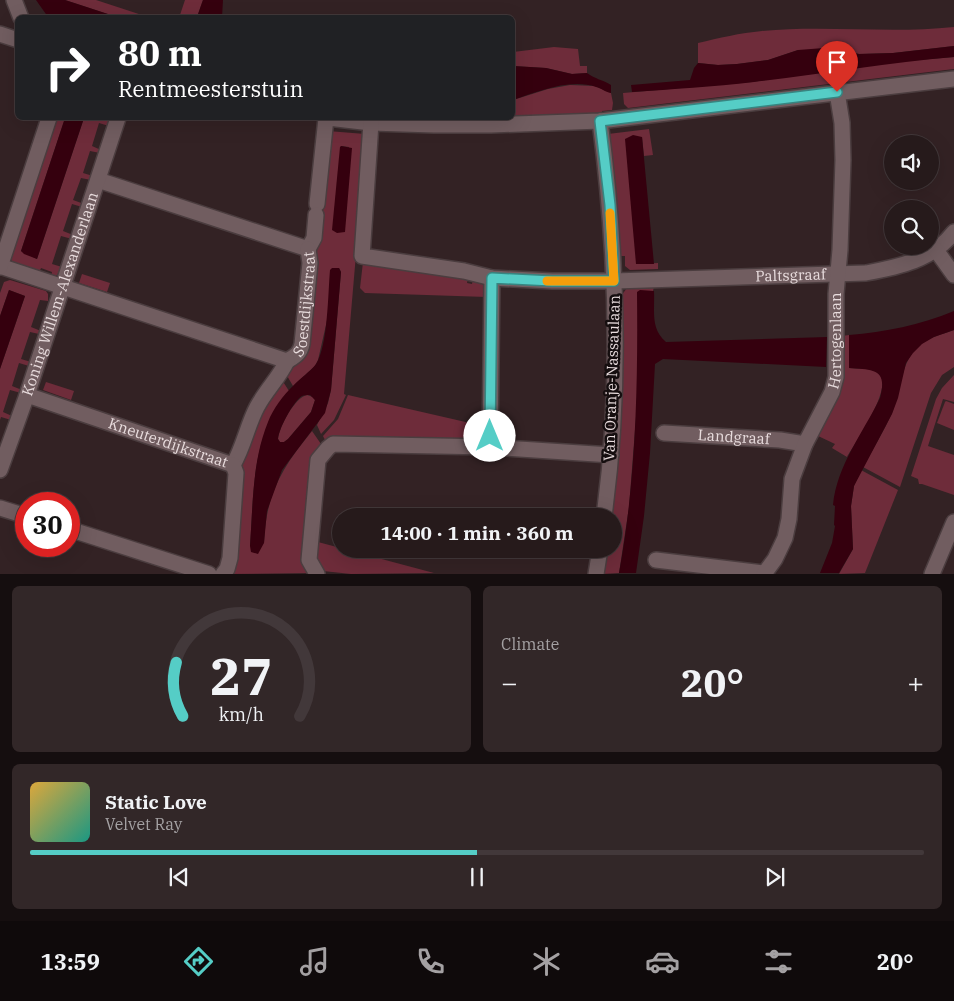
<!DOCTYPE html>
<html lang="en">
<head>
<meta charset="utf-8">
<style>
	:root { --surface:#261a1b; --page:#322728; --text:#f1f3f6; --muted:#a4a1a3; --line:#42383a; --accent:#55cdc6 }
	body { margin:0; font-family:"IBM Plex Serif",serif; background:var(--page); color:var(--text); height:100vh; display:flex; flex-direction:column; font-size:19px; white-space:nowrap }
	* { box-sizing:border-box; margin:0 }
	p { font-size:16px; color:var(--muted) }
	.icon { flex:none; width:28px; height:28px; fill:none; stroke:currentColor; stroke-width:2; stroke-linecap:round; stroke-linejoin:round }
	.map { position:relative; height:574px; overflow:hidden }
	.details { display:flex; flex-direction:column; gap:12px; padding:12px; background:#150e0f; flex:1 }
	.details>* { flex:none }
	.guide { position:absolute; left:15px; top:15px; width:500px; height:105px; border-radius:8px; box-shadow:0 5px 20px #0002,0 0 0 1px var(--line); background:#202124; color:#fff; overflow:hidden }
	.buttons { position:absolute; left:884px; top:135px; display:grid; gap:10px }
	.buttons a { display:grid; place-items:center; width:55px; height:55px; border-radius:50%; background:var(--surface); box-shadow:0 5px 20px #0002,0 0 0 1px var(--line); font-size:25px }
	.speed { position:absolute; left:15px; top:492px; display:flex; gap:10px; font-size:25px; font-weight:700; text-align:center }
	.speed>* { display:grid; place-content:center; width:65px; height:65px; border-radius:50%; background:var(--surface); box-shadow:0 5px 20px #0002,0 0 0 1px var(--line); line-height:1 }
	.speed .limit { border:8px solid #d22; background:#fff; color:#111 }
	.pin { position:absolute; display:grid; place-items:center; width:42px; height:42px; color:#fff; margin:-51px -21px; border-radius:50% 50% 50% 0; rotate:-45deg; box-shadow:0 0 5px #0007 }
	.pin .icon { rotate:45deg }
	.me { position:absolute; width:55px; margin:-28px; rotate:0deg; stroke-linejoin:round; filter:drop-shadow(0 0 4px #0008) }
	.turn { display:flex; align-items:center; gap:18px; height:105px; padding:0 20px; font-size:22px }
	.turn .icon { width:65px; height:65px; stroke-width:2.5 }
	.turn b { display:block; font-size:35px; line-height:42px }
	.big { font-size:38px; font-weight:800; line-height:1.1 }
	.details .card { flex:1; display:flex; flex-direction:column; justify-content:center; gap:8px; min-width:0; padding:0 18px; border-radius:8px; background:var(--page) }
	.details .dial { align-items:center; gap:0 }
	.dial svg { height:130px; overflow:visible; fill:none; stroke:var(--line); stroke-width:7; stroke-linecap:round; text-anchor:middle }
	.dial text { fill:var(--text); stroke:none }
	.song { display:flex; align-items:center; gap:15px }
	.cover { width:60px; height:60px; border-radius:8px; background:linear-gradient(135deg,hsl(40 70% 55%),hsl(170 70% 35%)) }
	.played { height:5px; border-radius:2px; background:linear-gradient(90deg,var(--accent) 50%,var(--line) 50%) }
	.keys { display:flex; justify-content:space-around; direction:ltr }
	.heat { display:flex; justify-content:space-between; align-items:center; font-size:28px; direction:ltr }
	.details .tiles { flex:1; display:grid; gap:12px; grid-template-columns:1fr 1fr }
	.card:last-child { grid-column:span 2 }
	.trip { position:absolute; left:332px; top:508px; width:290px; height:50px; border-radius:25px; background:var(--surface); box-shadow:0 5px 20px #0002,0 0 0 1px var(--line); font-weight:800; line-height:50px; text-align:center }
	.tab-bar { display:flex; height:80px; justify-content:space-around; align-items:center; background:#0f0a0b; color:var(--muted) }
	.tab-bar .icon { width:35px; height:35px }
	.tab-bar .selected { color:var(--accent) }
	.tab-bar b { font-size:22px; color:var(--text) }
	.map>svg:first-child { display:block }
	.green { fill:#6e2c3a; fill-rule:evenodd }
	.water { fill:#35000e; fill-rule:evenodd }
	.lines { fill:none; stroke-linecap:round; stroke-linejoin:round }
	.minor-casing { stroke:#4b3d3f; stroke-width:18 }
	.minor { stroke:#715d60; stroke-width:15 }
	.route-casing { stroke:#378581; stroke-width:12 }
	.route { stroke:#55cdc6; stroke-width:9 }
	.slow { stroke:#f59e0b; stroke-width:9 }
	.labels { text-anchor:middle; stroke-width:5; stroke-linejoin:round; paint-order:stroke }
	.street-label { font-size:15px; fill:#e8dcdd; stroke:#150e0f }
</style>
</head>
<body>
<div class="map">
<svg width="954" height="574" viewBox="0 0 954 574">
	<rect width="100%" height="100%" fill="#332224"/>
	<g class="green">
		<polygon points="65,0 96,0 148,17 117,17"/>
		<polygon points="185,0 203,0 197,17 179,18"/>
		<path d="M954 27V46L893 53 859 54 840 50H798L768 60 737 64 718 65 698 63V43C719 38 740 33 762 31 826 25 890 34 954 27Z"/>
		<polygon points="554,47 578,49 580,66 587,66 587,73 572,74 546,68 513,66 513,52"/>
		<polygon points="954,57 954,69 628,108 624,104 623,93 752,82 895,62"/>
		<polygon points="570,85 595,86 611,93 613,103 612,110 602,111 602,114 512,118 513,100 548,89"/>
		<polygon points="55,118 65,118 21,251 37,259 84,118 101,118 101,119 111,122 109,126 99,123 92,146 101,150 100,153 90,151 83,173 93,176 91,180 81,178 73,200 84,204 82,207 72,204 63,231 73,235 72,239 61,236 52,264 62,267 57,275 51,277 52,272 41,268 39,273 13,264 10,256"/>
		<polygon points="649,129 653,155 644,156 642,137 637,264 658,263 658,269 630,270 625,266 625,256 619,256 608,134"/>
		<path d="M328 131 365 134 366 138 344 394 346 395 334 420 321 434 317 425 328 403 331 390 341 272 339 268 318 360 315 366 293 386 286 374 288 367C298 364 303 361 308 351L315 257ZM341 146 349 147 337 233Z"/>
		<polygon points="363,262 468,278 467,283 472,284 473,279 484,282 487,297 365,293 360,288"/>
		<polygon points="82,274 110,283 107,292 79,283"/>
		<polygon points="10,280 46,291 48,294 48,301 40,300 31,327 41,331 39,334 30,332 21,359 31,362 29,366 19,363 12,386 22,390 21,393 10,390 3,412 12,416 11,420 1,417 0,420 0,369 25,296 9,290 0,316 0,293 4,282"/>
		<polygon points="654,286 638,370 636,417 629,507 619,573 602,574 606,549 614,549 614,516 610,516 621,296 627,288"/>
		<path d="M954 330V367L942 375 931 393 900 487 863 467C873 449 884 431 892 413 902 390 900 359 922 343 931 337 943 334 954 330Z"/>
		<path d="M849 335V368C858 369 872 367 879 374 894 387 855 443 847 457L832 448 835 444 816 435 836 401 840 388 842 336Z"/>
		<polygon points="954,375 954,402 943,399 928,446 954,455 954,495 922,484 919,484 918,479 911,476 936,399 942,388"/>
		<path d="M282 380 289 391C251 435 254 492 250 546L264 543C266 493 282 468 312 431L321 444 309 573 227 574 239 466 253 425Z"/>
		<polygon points="46,382 74,391 71,400 43,390"/>
		<path d="M307 395 313 397 315 400 311 412 288 439 284 442H280L278 439C279 427 295 397 307 395Z"/>
		<path d="M348 395 483 426C483 433 483 437 477 441H328L325 440 323 436 338 419Z"/>
		<polygon points="946,401 954,404 954,430 937,423 945,402"/>
		<polygon points="861,470 898,490 865,573 839,574 853,549 851,506 854,486"/>
		<polygon points="318,542 434,573 351,574 323,571 316,562"/>
	</g>
	<g class="water">
		<polygon points="36,0 65,0 117,17 48,17"/>
		<polygon points="203,0 223,0 222,17 197,17"/>
		<path d="M954 46V57C887 63 821 74 754 82 713 87 673 89 632 92L631 85 690 80 694 68 698 63 718 65 737 64 768 60 798 50 824 48 859 54 893 53Z"/>
		<path d="M513 66 546 68 572 74 587 73C595 79 603 80 611 85V93C605 92 601 88 596 87 570 78 537 92 513 100Z"/>
		<polygon points="65,118 84,118 37,259 24,254 21,251"/>
		<polygon points="633,135 642,137 654,264 636,264 625,139"/>
		<polygon points="341,146 352,148 345,232 337,233 332,230 340,147"/>
		<path d="M332 268H339L341 272 331 390 325 413 282 470 267 511 264 543 258 554 251 552 250 546C253 505 252 461 268 422 273 409 283 395 294 385 300 378 310 372 316 364 328 346 328 292 330 270ZM310 395 315 400 311 412 288 439 284 442H280L278 439C279 428 293 402 302 396 304 395 307 395 310 395Z"/>
		<polygon points="9,290 25,296 0,369 0,316"/>
		<path d="M640 290 654 291C655 311 650 328 666 342L827 337 826 367 663 359 655 364 650 453 644 516 636 573H619C636 481 638 386 637 292Z"/>
		<path d="M954 311V330L934 337 922 344 913 353 906 363 898 398 892 414 854 486 851 506 853 549 839 573H820L832 543 835 526 834 525 835 506 833 505C837 465 863 433 880 398 888 368 873 370 849 368V335C885 332 920 325 954 311Z"/>
	</g>
	<g class="lines">
		<g class="minor-casing">
			<g id="minor">
				<polyline points="14,0 21,18"/>
				<polyline points="0,34 18,40"/>
				<polyline points="328,118 371,123 434,125 491,125 600,121 954,79"/>
				<path d="M600 121C617 252 622 385 604 516"/>
				<path id="s1" d="M371 123 362 256 464 271 492 278 552 281H614L866 273C898 267 933 260 954 232"/>
				<polyline points="98,180 308,249"/>
				<polyline points="317,204 326,118"/>
				<polyline points="308,249 314,238 316,215"/>
				<polyline points="936,250 954,275"/>
				<path id="s2" d="M0 266 287 361C295 356 300 354 302 344L310 263 308 249"/>
				<polyline points="0,267 49,118"/>
				<path id="s3" d="M27 395 233 465"/>
				<path id="s4" d="M664 433 780 440 805 444"/>
				<polyline points="490,447 492,278"/>
				<path d="M233 465C244 446 247 426 257 407 266 390 279 378 287 361"/>
				<path id="s5" d="M0 470 27 395 118 118"/>
				<polyline points="0,508 26,516"/>
				<polyline points="69,529 209,574"/>
				<polyline points="656,560 764,573"/>
				<polyline points="223,574 227,569 230,558 236,473 233,465"/>
				<polyline points="317,574 309,560 318,460 328,448 333,444 490,447 611,455"/>
				<polyline points="596,574 600,549"/>
				<path id="s6" d="M764 574 775 559 785 538 789 519 792 479 805 444 832 392 836 377V294L840 250 843 160 842 123 837 92"/>
				<polyline points="932,574 954,522"/>
			</g>
		</g>
		<use href="#minor" class="minor"/>
	</g>
	<g class="lines">
		<g class="route-casing">
			<polyline id="route" points="490,436 492,278 552,281 614,281 610,205 600,121 837,92"/>
		</g>
		<use href="#route" class="route"/>
		<polyline class="slow" points="547,281 614,281 610,213"/>
	</g>
	<g class="labels">
		<g class="street-label">
			<text dy="5" stroke="none"><textPath href="#s1" startOffset="564">Paltsgraaf</textPath></text>
			<text dy="5" stroke="none"><textPath href="#s5" startOffset="186">Koning Willem-Alexanderlaan</textPath></text>
			<text dy="5" stroke="none"><textPath href="#s2" startOffset="366">Soestdijkstraat</textPath></text>
			<text dy="5" stroke="none"><textPath href="#s6" startOffset="249">Hertogenlaan</textPath></text>
			<text transform="translate(612 378) rotate(-88)" y="5">Van Oranje-Nassaulaan</text>
			<text dy="5" stroke="none"><textPath href="#s4" startOffset="70">Landgraaf</textPath></text>
			<text dy="5" stroke="none"><textPath href="#s3" startOffset="149">Kneuterdijkstraat</textPath></text>
		</g>
	</g>
</svg>
<div class="buttons">
<a><svg class="icon" aria-label="sound" viewBox="0 0 24 24"><path d="M4 9h4l5-4v14l-5-4H4zM17 9q2 3 0 6"/></svg></a>
<a><svg class="icon" aria-label="search" viewBox="0 0 24 24"><circle cx="10" cy="10" r="6"/><path d="M15 15l6 6"/></svg></a>
</div>
<div class="speed"><div class="limit">30</div></div>
<div class="pin" style="left:837px;top:92px;background:#d93025"><svg class="icon" aria-label="arrive" viewBox="0 0 24 24"><path d="M6 21V4h12l-3 4 3 4H6"/></svg></div>
<svg class="me" style="left:490px;top:436px" viewBox="-20 -20 40 40"><circle r="19" fill="#fff"/><path d="M0-13L10 11 0 6-10 11z" fill="#55cdc6"/></svg>
<div class="trip">14:00 · 1 min · 360 m</div>
<div class="guide">
<div class="turn"><svg class="icon" aria-label="right" viewBox="0 0 24 24"><path d="M7 20v-9h11M14 6l5 5-5 5"/></svg><div><b>80 m</b>Rentmeesterstuin</div></div>
</div>
</div>
<section class="details">
<div class="tiles">
<div class="card dial"><svg viewBox="0 0 100 80">
<path d="M14 69A42 42 0 1 1 86 69"/>
<path d="M14 69A42 42 0 0 1 10 36" stroke="#55cdc6"/>
<text x="50" y="56" font-size="32" font-weight="700">27</text>
<text x="50" y="72" font-size="11">km/h</text>
</svg></div>
<div class="card"><p>Climate</p>
<div class="heat"><a>−</a><b class="big">20°</b><a>+</a></div>
</div>
<div class="card">
<div class="song"><i class="cover"></i><div><b>Static Love</b><p>Velvet Ray</p></div></div>
<div class="played"></div>
<div class="keys"><svg class="icon" aria-label="previous" viewBox="0 0 24 24"><path d="M18 5L8 12l10 7zM5 5v14"/></svg><svg class="icon" aria-label="pause" viewBox="0 0 24 24"><path d="M8 5v14M16 5v14"/></svg><svg class="icon" aria-label="next" viewBox="0 0 24 24"><path d="M6 5l10 7-10 7zM19 5v14"/></svg></div>
</div>
</div>
</section>
<nav class="tab-bar">
<b>13:59</b>
<svg class="icon selected" aria-label="directions" viewBox="0 0 24 24"><path d="M12 3l9 9-9 9-9-9zM9 14v-3h6M13 9l2 2-2 2"/></svg>
<svg class="icon" aria-label="music" viewBox="0 0 24 24"><path d="M9 18V5l10-2v13"/><circle cx="6" cy="18" r="3"/><circle cx="16" cy="16" r="3"/></svg>
<svg class="icon" aria-label="phone" viewBox="0 0 24 24"><path d="M5 4h4l2 5-3 2q2 4 5 5l2-3 5 2v4C11 20 4 13 5 4z"/></svg>
<svg class="icon" aria-label="climate" viewBox="0 0 24 24"><path d="M12 3v18M4 7l16 10M4 17L20 7"/></svg>
<svg class="icon" aria-label="car" viewBox="0 0 24 24"><path d="M5 17H2v-5l4-1 3-4h7l3 4 3 1v5h-3M9 17h6M6 11h13"/><circle cx="7" cy="17" r="2"/><circle cx="17" cy="17" r="2"/></svg>
<svg class="icon" aria-label="filters" viewBox="0 0 24 24"><path d="M4 7h16M4 17h16"/><circle cx="9" cy="7" r="2"/><circle cx="15" cy="17" r="2"/></svg>
<b>20°</b>
</nav>
</body>
</html>
